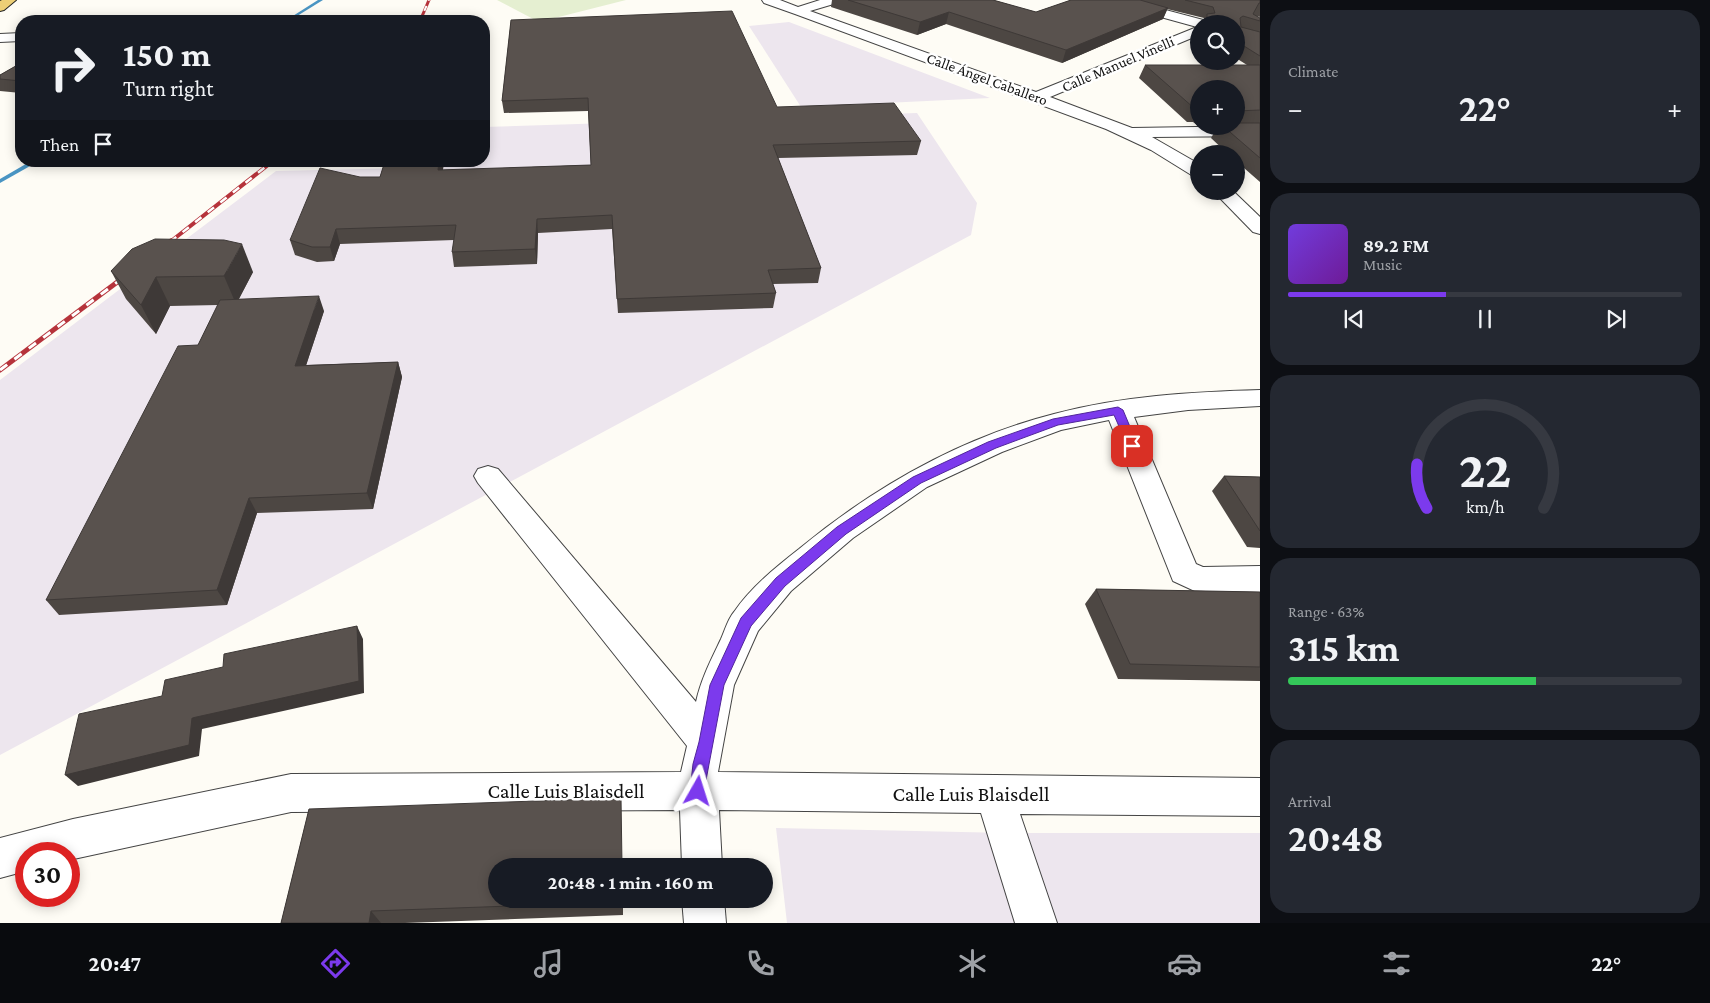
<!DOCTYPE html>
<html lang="en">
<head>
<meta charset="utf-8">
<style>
	:root { --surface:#171b24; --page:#242831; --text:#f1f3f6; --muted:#9ea1a6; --line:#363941; --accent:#7c3aed }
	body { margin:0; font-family:"Crimson Pro",serif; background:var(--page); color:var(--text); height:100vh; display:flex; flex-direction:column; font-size:19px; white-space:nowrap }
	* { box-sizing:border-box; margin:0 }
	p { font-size:16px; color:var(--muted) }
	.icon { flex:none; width:28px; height:28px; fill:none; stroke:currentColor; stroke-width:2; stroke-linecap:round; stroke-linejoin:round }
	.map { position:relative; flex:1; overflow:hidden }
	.details { display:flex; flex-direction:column; gap:10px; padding:10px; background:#0d0f14; width:450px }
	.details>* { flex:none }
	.guide { position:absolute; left:15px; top:15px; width:475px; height:152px; border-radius:20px; box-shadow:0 2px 12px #0003; background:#171b24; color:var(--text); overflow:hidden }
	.fabs { position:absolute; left:1190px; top:15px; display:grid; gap:10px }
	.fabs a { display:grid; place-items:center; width:55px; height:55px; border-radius:50%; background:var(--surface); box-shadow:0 2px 12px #0003; font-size:25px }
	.speed { position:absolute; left:15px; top:842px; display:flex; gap:10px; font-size:25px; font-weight:700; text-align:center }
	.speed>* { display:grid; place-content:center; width:65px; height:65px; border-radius:50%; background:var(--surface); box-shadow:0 2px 12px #0003; line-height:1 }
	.speed .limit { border:8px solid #d22; background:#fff; color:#111 }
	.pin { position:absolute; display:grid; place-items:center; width:42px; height:42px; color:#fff; margin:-21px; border-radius:10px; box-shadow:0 2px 8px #0006 }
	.me { position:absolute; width:55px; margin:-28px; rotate:6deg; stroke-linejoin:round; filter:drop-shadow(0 0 4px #0008) }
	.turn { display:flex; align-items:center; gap:18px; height:105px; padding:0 25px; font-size:22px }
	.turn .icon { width:65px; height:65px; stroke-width:2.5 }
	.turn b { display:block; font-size:35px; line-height:42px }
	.then { display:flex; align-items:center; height:48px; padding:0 25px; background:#0003; gap:10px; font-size:19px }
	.big { font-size:38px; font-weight:700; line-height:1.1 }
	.details .tile { flex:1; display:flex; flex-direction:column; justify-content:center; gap:8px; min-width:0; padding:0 18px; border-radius:20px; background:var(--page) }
	.details .dial { align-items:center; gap:0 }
	.dial svg { height:130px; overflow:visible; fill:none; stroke:var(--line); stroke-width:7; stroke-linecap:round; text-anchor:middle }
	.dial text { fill:var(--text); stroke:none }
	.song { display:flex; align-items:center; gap:15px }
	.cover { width:60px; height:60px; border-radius:8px; background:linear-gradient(135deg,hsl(260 70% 55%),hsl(280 70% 35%)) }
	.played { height:5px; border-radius:2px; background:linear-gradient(90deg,var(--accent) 40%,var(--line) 40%) }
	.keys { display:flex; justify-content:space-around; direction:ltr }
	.heat { display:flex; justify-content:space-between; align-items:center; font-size:28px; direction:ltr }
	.charge { height:8px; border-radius:4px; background:linear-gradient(90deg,#34c759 63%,var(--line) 0) }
	.trip { position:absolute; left:488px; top:858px; width:285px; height:50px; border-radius:25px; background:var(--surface); box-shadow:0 2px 12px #0003; font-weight:700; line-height:50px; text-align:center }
	.tab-bar { display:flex; height:80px; justify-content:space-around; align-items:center; background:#090b0e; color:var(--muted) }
	.tab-bar .icon { width:35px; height:35px }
	.tab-bar .current { color:var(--accent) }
	.tab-bar b { font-size:22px; color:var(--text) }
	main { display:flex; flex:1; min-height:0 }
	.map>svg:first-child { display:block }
	.industrial { fill:#ede6ee }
	.pitch { fill:#e5efd1 }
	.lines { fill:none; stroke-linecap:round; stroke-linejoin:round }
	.stream { fill:#4a95c3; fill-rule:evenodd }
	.minor-casing { stroke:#444; stroke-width:2 }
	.major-casing { stroke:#222; stroke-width:2 }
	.minor { fill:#fff; fill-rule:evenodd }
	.major { fill:#edcf76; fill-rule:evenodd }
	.rail-far2-casing { stroke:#b6333b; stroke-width:3 }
	.rail-far1-casing { stroke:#b6333b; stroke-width:4 }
	.rail-casing { stroke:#b6333b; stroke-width:5 }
	.rail-far2 { stroke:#fff; stroke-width:2; stroke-dasharray:5.5; stroke-linecap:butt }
	.rail-far1 { stroke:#fff; stroke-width:2.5; stroke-dasharray:8; stroke-linecap:butt }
	.rail { stroke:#fff; stroke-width:3; stroke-dasharray:9; stroke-linecap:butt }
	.wall { fill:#4d4743 }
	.shaded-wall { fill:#3e3937 }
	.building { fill:#59524e; stroke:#3e3937 }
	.route { fill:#7c3aed; stroke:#51269a }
	.labels { text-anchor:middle; stroke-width:5; stroke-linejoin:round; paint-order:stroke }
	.far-street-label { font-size:15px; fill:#111; stroke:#fff }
	.near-street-label { font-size:21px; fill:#111; stroke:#fff }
</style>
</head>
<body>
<main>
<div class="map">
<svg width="1260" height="923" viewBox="0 0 1260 923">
	<rect width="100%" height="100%" fill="#fefcf5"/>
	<g class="industrial">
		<polygon points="789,22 990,98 801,107 749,26"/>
		<polygon points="917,113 977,203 971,235 0,755 0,380 276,171 447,167 449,161 484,161 484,127"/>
		<polygon points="776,828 1008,833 1260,833 1260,923 787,923"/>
	</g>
	<polygon class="pitch" points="497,0 626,0 539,22"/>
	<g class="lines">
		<g class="stream">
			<polygon points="318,0 323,0 289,21 285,21"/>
			<polygon points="31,161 39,161 0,183 0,179"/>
		</g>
		<g class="minor-casing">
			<g id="minor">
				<polygon points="762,0 780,0 798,7 820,0 839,0 837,3 810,11 1036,92 1197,27 1110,3 1108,0 1128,0 1207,21 1208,24 1199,24 1199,35 1050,97 1132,128 1260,126 1260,136 1152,137 1199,164 1199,177 1193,176 1151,150 1106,129 795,14 764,3"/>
				<polygon points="21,33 21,41 0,42 0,34"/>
				<polygon points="1213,191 1233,191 1260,217 1260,234 1253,232"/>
				<path d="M1260 390V406L1188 410 1134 417 1196 564 1203 567 1260 566V592L1199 593 1173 581 1109 420 1061 430 1002 452 927 487 853 538 791 591 758 631 734 685 718 772 1260 778V816L1020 814 1057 923H1015L981 813 719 810 722 866H682L680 810 291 812 69 860V854H26V871L0 878V838L73 819 291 774 681 772 687 746 478 483 474 476 478 469 488 466 498 469 696 702C701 679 711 660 721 639 725 630 728 619 734 612 751 587 776 567 799 549 873 488 960 438 1054 414 1121 396 1191 392 1260 390Z"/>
				<polygon points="682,899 724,899 726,923 684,923"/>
			</g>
		</g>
		<g class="major-casing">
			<polygon id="major" points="2,0 16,0 4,10 0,11 0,1"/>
		</g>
		<use href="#minor" class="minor"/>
		<use href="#major" class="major"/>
		<g class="rail-far2-casing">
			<polyline id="rail-far2" points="420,21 429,0"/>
		</g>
		<g class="rail-far1-casing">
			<polyline id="rail-far1" points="170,242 273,161"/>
		</g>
		<g class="rail-casing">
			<g id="rail">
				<polyline points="162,248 171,241"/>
				<polyline points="0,370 128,274"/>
			</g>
		</g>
		<use href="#rail-far2" class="rail-far2"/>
		<use href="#rail-far1" class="rail-far1"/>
		<use href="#rail" class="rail"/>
	</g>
	<g class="wall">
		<polygon points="832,0 993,0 1036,12 1071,0 1260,0 1260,17 1257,16 1260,18 1260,182 1236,161 1236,154 1228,154 1211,138 1218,126 1236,126 1236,89 1199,89 1199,125 1197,125 1193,122 1187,122 1139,78 1145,65 1247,65 1236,58 1236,24 1202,24 1204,18 1167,9 1163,19 1062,63 946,24 917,35 831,7"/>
		<polygon points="511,20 777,107 921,141 917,155 778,158 821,268 818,283 773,284 776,293 773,308 618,313 612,229 538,233 537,264 454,267 452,252 454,240 340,244 334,261 317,262 295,255 290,240 360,177 380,177 385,161 444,161 443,170 591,165 588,111 504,113 502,101"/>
		<polygon points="21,63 21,93 0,91 0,75"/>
		<polygon points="111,271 253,272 239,299 324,311 306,365 398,362 402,377 373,509 257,513 227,605 59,615 46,600 198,345 218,305 170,306 156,334 126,299"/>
		<polygon points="1224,476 1260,477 1260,548 1247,547 1212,491"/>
		<polygon points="1096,589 1260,592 1260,681 1118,679 1085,604"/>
		<polygon points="309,809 623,899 623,915 405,923 281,923"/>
	</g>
	<g class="shaded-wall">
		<polygon points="1168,8 1163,19 1062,63 1066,50"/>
		<polygon points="949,12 946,24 917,35 920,22"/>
		<polygon points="439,161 444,161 441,184 438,170"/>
		<polygon points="537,219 538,233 537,264 535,249"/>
		<polygon points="336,229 340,244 334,261 330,247"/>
		<polygon points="242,244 253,272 236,304 224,276"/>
		<polygon points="156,277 170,306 156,334 141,305"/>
		<polygon points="319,296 324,311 301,381 295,366"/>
		<polygon points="398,362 402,377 373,509 367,493"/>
		<polygon points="249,498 257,513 227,605 217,590"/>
		<polygon points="357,626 363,639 364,693 202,729 199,756 78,786 65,775 192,718"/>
		<polygon points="371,911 381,923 369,923"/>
	</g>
	<g class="building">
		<polygon points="848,0 993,0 1036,12 1071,0 1140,0 1168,8 1066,50 949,12 920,22"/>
		<polygon points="1185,0 1260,0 1260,3 1259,3 1253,14 1260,18 1260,21 1243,16 1240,18 1241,27 1260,32 1260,56 1236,41 1236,24 1211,24 1207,21 1207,14 1215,13 1213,7"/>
		<polygon points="732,11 777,107 894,103 921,141 773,145 821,268 768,270 776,293 617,299 612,215 537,219 535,249 452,252 456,225 336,229 330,247 312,247 290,240 320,168 360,177 380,177 385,161 439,161 438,170 591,165 588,98 502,101 511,20"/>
		<polygon points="21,63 21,81 0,79 0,75"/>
		<polygon points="1145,65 1260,65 1260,110 1236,111 1236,89 1199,89 1199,108 1194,108"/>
		<polygon points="1236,123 1260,123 1260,158 1223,126 1236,126"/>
		<polygon points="155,239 224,240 242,244 224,276 156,277 141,305 111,271 132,249"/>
		<polygon points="319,296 295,366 398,362 367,493 249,498 217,590 46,600 178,346 198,345 220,300"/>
		<polygon points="1224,476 1260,477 1260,531"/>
		<polygon points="1096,589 1260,592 1260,667 1130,664"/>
		<polygon points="357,626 359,681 192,718 189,745 65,775 79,714 162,696 165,680 223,667 224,654"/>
		<polygon points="621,798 622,866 496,866 496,899 623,899 623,902 371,911 369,923 281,923 309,809"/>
	</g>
	<polygon class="route" points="1118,407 1123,410 1138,446 1136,449 1129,449 1114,415 1058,425 996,448 921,483 846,534 785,586 751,626 724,685 703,796 698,799 692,796 690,791 693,764 699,742 710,685 741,618 776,578 837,527 913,477 988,442 1053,419"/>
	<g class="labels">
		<g class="far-street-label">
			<text transform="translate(1118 64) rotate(-23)" y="5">Calle Manuel Vinelli</text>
			<text transform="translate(987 79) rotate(20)" y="5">Calle Ángel Caballero</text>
		</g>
		<g class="near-street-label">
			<text x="566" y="798">Calle Luis Blaisdell</text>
			<text x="971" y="801">Calle Luis Blaisdell</text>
		</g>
	</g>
</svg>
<div class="fabs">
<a><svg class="icon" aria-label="search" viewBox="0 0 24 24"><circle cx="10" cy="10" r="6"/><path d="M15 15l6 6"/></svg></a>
<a>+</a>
<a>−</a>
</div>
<div class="speed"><div class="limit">30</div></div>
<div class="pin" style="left:1132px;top:446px;background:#d93025"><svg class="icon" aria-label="arrive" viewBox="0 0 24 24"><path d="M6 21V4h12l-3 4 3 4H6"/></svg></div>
<svg class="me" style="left:698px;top:791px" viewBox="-20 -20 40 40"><path d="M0-17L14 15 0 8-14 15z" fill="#7c3aed" stroke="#fff" stroke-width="4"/></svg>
<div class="trip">20:48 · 1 min · 160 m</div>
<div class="guide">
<div class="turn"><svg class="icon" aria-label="right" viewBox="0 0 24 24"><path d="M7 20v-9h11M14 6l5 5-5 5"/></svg><div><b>150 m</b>Turn right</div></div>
<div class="then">Then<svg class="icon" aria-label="arrive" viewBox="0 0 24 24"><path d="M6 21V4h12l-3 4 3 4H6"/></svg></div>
</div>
</div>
<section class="details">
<div class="tile"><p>Climate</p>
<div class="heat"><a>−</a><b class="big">22°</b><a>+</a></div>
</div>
<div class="tile">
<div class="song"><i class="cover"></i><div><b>89.2 FM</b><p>Music</p></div></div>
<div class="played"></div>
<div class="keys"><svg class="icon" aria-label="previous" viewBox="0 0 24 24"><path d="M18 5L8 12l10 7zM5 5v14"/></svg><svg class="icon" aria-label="pause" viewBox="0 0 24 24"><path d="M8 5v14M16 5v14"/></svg><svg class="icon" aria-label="next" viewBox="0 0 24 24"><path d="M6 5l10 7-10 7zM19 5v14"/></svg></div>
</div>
<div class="tile dial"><svg viewBox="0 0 100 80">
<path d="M14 69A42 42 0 1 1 86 69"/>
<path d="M14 69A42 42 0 0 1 8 42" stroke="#7c3aed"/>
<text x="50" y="56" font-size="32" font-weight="700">22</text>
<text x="50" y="72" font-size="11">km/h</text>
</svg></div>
<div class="tile"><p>Range · 63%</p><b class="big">315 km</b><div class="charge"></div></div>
<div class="tile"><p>Arrival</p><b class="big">20:48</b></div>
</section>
</main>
<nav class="tab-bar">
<b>20:47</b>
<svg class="icon current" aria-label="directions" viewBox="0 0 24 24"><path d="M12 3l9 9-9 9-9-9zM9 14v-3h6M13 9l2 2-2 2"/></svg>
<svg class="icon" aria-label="music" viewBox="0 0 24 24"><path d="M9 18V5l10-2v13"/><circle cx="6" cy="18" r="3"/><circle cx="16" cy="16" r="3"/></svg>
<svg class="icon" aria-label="phone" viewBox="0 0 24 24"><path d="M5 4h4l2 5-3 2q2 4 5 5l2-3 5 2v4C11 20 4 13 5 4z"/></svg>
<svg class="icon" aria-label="climate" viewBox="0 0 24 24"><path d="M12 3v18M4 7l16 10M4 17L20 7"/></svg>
<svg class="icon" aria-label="car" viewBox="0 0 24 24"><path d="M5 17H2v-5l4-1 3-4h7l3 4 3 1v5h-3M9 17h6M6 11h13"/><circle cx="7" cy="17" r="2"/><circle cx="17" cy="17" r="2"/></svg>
<svg class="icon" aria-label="filters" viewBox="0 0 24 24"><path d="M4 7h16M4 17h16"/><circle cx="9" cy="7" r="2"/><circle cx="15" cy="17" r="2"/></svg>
<b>22°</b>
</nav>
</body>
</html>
